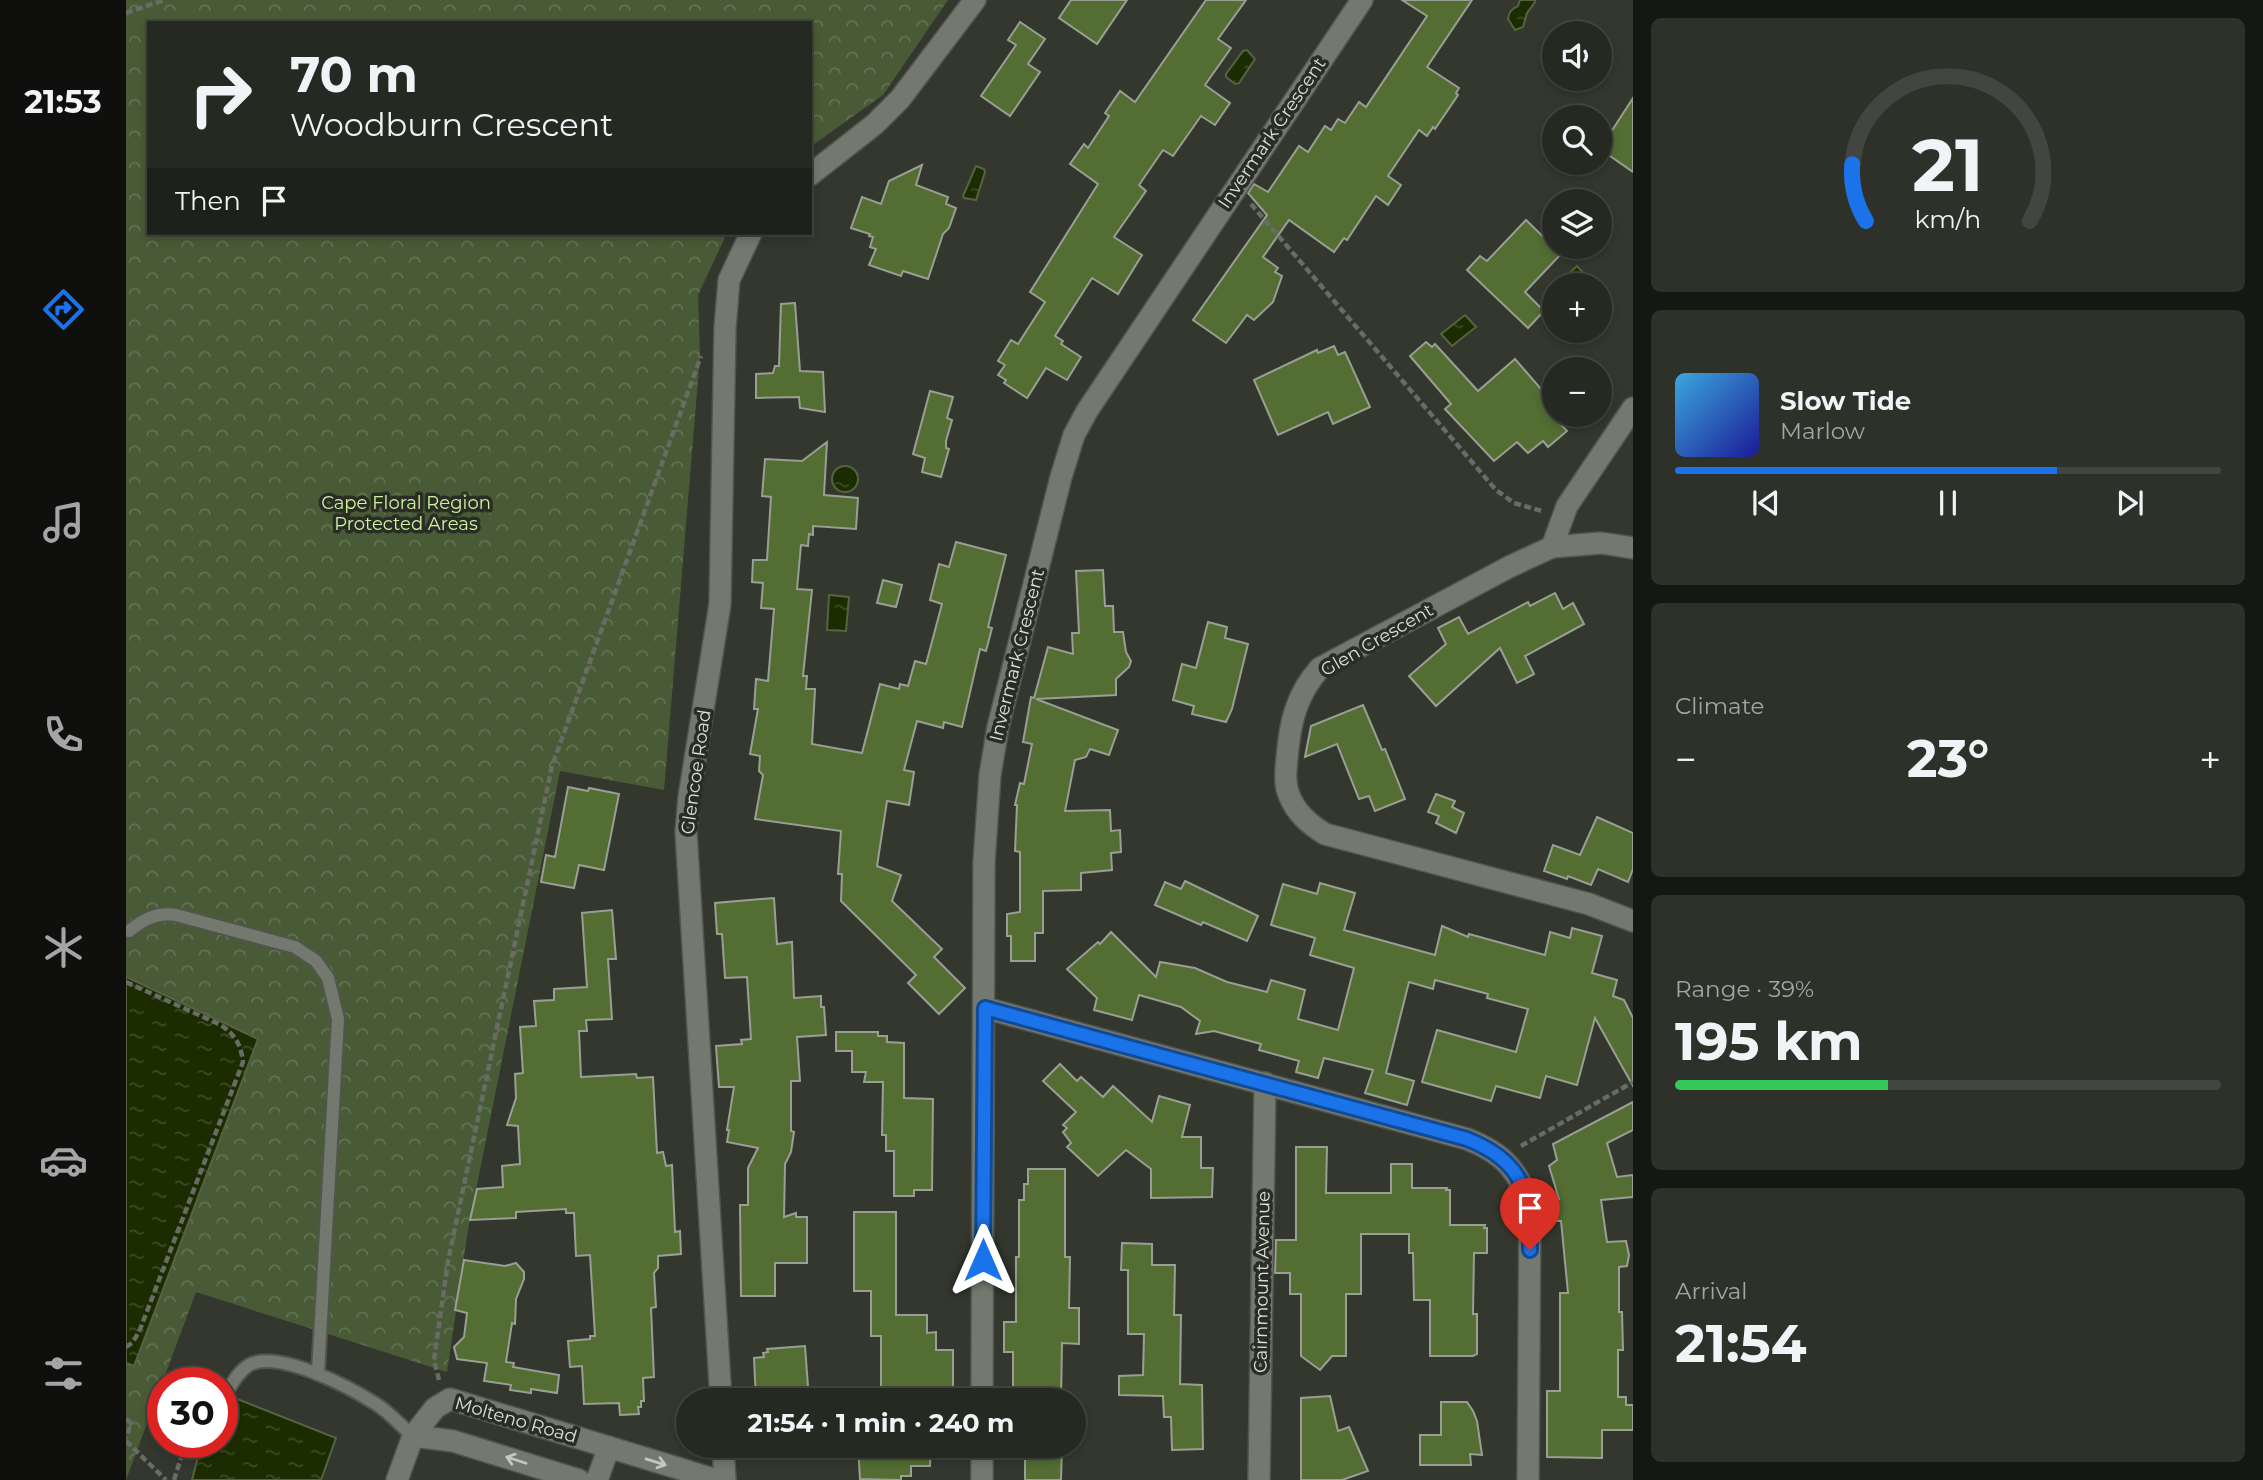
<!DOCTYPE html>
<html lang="en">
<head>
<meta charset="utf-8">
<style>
	:root { --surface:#262922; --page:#2e312a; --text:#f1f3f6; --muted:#a4a6a5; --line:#424540; --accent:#1a73e8 }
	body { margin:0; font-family:Montserrat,sans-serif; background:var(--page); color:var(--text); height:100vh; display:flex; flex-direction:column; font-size:26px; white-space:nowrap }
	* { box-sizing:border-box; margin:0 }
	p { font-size:23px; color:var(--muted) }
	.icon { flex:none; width:38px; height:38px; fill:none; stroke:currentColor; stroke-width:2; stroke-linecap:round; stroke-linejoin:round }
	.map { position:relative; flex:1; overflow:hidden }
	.details { display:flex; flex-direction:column; gap:18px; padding:18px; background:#151713; width:630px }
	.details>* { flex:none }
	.banner { position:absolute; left:21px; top:21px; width:665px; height:214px; border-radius:0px; box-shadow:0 4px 10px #0003,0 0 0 2px var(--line); background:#262922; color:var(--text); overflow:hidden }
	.controls { position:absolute; left:1416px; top:21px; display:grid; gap:14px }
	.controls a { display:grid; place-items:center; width:70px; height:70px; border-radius:50%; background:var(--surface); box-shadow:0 4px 10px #0003,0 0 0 2px var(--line); font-size:35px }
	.speed { position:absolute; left:21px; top:1367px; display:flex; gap:14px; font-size:35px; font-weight:700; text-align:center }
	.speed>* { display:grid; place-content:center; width:91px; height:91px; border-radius:50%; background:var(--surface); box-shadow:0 4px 10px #0003,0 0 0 2px var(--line); line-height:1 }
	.speed .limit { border:10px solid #d22; background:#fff; color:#111 }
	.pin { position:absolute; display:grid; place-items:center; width:60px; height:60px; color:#fff; margin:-72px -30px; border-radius:50% 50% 50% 0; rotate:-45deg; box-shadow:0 0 7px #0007 }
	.pin .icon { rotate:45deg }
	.me { position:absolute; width:77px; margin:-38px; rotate:0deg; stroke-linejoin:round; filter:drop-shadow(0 0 5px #0008) }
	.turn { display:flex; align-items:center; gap:24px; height:147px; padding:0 28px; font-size:32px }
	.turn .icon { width:91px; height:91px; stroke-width:2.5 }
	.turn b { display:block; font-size:49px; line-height:60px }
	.then { display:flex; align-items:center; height:66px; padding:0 28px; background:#0003; gap:14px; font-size:26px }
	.big { font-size:52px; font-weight:700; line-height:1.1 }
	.details .card { flex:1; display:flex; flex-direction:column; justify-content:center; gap:10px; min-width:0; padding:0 24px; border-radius:10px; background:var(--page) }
	.details .dial { align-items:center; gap:0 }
	.dial svg { height:182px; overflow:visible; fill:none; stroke:var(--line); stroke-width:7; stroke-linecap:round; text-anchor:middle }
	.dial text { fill:var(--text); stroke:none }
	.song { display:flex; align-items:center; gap:21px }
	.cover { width:84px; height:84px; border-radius:10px; background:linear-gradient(135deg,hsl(200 70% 55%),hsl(240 70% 35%)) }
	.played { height:7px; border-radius:4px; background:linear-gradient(90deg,var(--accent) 70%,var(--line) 70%) }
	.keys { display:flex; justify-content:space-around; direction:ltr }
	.heat { display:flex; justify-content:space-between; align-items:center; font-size:38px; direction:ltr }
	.charge { height:10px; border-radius:5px; background:linear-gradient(90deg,#34c759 39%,var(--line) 0) }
	.trip { position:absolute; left:550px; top:1388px; width:410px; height:70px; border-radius:35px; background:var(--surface); box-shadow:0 4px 10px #0003,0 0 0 2px var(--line); font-weight:700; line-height:70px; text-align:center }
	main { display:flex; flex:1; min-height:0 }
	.tab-bar { display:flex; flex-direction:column; width:126px; justify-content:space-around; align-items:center; background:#0f100e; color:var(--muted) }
	.tab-bar .icon { width:49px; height:49px }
	.tab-bar .current { color:var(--accent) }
	.tab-bar b { font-size:32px; color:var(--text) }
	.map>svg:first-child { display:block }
	.forest { fill:url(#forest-crowns) }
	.water { fill:url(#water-ripples); stroke:#566342; stroke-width:2 }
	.building { fill:#536d33; stroke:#9a9f95; stroke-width:2 }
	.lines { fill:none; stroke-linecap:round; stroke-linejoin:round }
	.lane-casing { stroke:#52554e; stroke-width:16 }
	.street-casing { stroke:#52554e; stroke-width:24 }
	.secondary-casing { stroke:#52554e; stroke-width:24 }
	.path { stroke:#686c64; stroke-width:4.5; stroke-dasharray:7 3.5; stroke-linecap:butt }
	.lane { stroke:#74796f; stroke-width:12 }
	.street { stroke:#74796f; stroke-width:21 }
	.secondary { stroke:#74796f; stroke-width:21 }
	.oneway { stroke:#c4c7c0 }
	.route-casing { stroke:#114b97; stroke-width:18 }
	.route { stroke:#1a73e8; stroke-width:12 }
	.labels { text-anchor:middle; stroke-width:7; stroke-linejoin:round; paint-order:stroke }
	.street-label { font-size:18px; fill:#dee1db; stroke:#292d25 }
	.park-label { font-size:18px; fill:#cbf49d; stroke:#292d25 }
</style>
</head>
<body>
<main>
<nav class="tab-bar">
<b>21:53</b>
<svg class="icon current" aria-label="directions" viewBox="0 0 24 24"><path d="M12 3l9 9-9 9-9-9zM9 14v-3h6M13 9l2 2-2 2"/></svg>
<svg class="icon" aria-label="music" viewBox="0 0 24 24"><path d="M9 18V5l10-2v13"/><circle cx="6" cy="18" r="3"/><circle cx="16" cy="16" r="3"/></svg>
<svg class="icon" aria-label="phone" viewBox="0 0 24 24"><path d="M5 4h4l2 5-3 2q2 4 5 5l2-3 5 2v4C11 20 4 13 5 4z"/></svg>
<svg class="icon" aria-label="climate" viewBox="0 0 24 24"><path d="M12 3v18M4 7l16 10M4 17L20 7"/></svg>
<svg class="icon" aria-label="car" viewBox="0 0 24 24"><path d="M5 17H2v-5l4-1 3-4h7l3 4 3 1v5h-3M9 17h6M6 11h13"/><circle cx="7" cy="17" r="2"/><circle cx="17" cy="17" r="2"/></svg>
<svg class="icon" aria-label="filters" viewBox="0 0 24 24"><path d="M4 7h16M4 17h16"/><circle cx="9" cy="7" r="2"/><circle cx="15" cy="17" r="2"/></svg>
</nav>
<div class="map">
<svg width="1507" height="1480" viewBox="0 0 1507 1480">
	<defs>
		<pattern id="forest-crowns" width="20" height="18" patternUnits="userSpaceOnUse" patternTransform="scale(1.75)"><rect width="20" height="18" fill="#495b36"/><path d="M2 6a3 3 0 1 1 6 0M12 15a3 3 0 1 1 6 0" fill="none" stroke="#637252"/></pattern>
		<pattern id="water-ripples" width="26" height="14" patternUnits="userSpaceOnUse" patternTransform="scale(1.75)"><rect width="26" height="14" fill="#1b2d00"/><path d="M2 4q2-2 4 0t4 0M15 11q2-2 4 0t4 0" fill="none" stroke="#3c4b25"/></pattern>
	</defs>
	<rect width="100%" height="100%" fill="#33372e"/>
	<polygon class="forest" points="0,0 822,0 757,95 684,147 684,23 23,23 23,233 601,233 572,295 574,356 538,790 434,771 342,1230 321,1372 70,1292 0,1480"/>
	<g class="water">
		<path d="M1394 0H1409V2L1401 13 1397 27 1389 30 1382 19C1383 12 1385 9 1392 6Z"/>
		<polygon points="1121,50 1129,59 1113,83 1109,84 1100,77 1100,74 1117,51"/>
		<polygon points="850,166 858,169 859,172 850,200 838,198 837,196"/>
		<polygon points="1451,266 1462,278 1455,285 1431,285"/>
		<polygon points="1339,315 1350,327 1326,346 1315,334"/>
		<circle cx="719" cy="479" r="13"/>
		<polygon points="703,595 723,597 720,631 701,630"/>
		<polygon points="0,977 132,1039 8,1366 0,1363"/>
		<polygon points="96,1393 210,1438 195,1480 66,1480 76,1442 96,1442"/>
	</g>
	<g class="building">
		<polygon points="945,0 1001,0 971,44 933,18"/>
		<polygon points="1080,0 1120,0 1092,39 1105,48 1079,85 1104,103 1089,125 1075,116 1047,156 1037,150 1013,185 1020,191 988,237 1016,255 992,294 966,278 929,336 937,341 935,344 955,357 941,380 920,368 901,398 878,383 880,380 872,375 879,365 872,361 885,340 892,344 919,302 904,292 972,184 944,164 958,144 962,148 983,116 979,113 994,91 1009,102"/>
		<polygon points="1276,0 1346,0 1301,67 1333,88 1330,93 1332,95 1309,129 1307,127 1301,136 1293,130 1262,176 1275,185 1262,205 1250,196 1221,240 1218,238 1208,252 1163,220 1137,257 1152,268 1149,272 1156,276 1147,302 1128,320 1121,315 1100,343 1067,320 1141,215 1122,193 1128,184 1142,192 1173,146 1182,152 1199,126 1205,130 1212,119 1219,123 1233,102 1240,107 1301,16"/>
		<polygon points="894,22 919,39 902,64 914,72 884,116 855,96 890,45 882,40"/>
		<polygon points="1507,98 1507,172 1474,149"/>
		<polygon points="796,165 790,185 822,197 820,204 830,208 823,228 817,234 802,279 777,271 775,276 743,265 750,249 744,247 747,237 743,236 744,234 725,228 736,197 755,204 763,181"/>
		<polygon points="1400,220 1435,254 1399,292 1418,311 1402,328 1341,270 1354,256 1361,261"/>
		<polygon points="669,303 674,371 697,372 699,412 674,408 673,397 630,398 630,374 647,373 649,366 653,366 655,304"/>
		<polygon points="1300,342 1306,347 1309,344 1352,391 1389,359 1428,404 1428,415 1435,415 1430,419 1441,431 1422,447 1417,441 1402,453 1391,442 1368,461 1319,409 1325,404 1284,356"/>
		<polygon points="1208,346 1212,355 1219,352 1244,407 1207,424 1202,412 1152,435 1128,380 1191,350 1192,353"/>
		<polygon points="804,391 827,397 821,418 826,420 820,441 820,448 823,449 815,477 796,472 799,458 787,454"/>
		<polygon points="701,442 698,495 732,498 730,529 687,526 687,535 683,534 682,546 675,545 671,589 686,590 677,676 681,676 680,689 689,689 686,744 736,753 754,684 773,689 774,684 782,686 789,661 800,664 816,604 804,600 813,564 823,567 830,542 880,555 862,627 866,628 860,651 854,649 836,727 818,722 817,728 791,721 778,770 788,772 783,805 761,801 751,866 775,875 766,901 816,949 808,957 839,988 813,1014 782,983 790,975 715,901 716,874 712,874 715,831 629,819 637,775 633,771 634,756 624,754 632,709 628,709 630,679 642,681 648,609 635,608 637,583 626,582 627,560 641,560 645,497 636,496 639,459 676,461"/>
		<polygon points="977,570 979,606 987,606 988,632 997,632 1000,652 1005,661 1003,667 990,679 990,695 910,699 992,730 983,755 964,749 960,757 949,760 939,811 984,810 985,831 994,830 995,852 985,853 986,870 955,873 955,890 917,891 917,933 909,933 909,961 885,961 885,936 881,936 881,914 894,912 894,852 889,851 891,805 889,805 894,783 898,784 906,744 897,742 905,697 908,698 922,647 947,654 946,633 953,633 950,571"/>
		<polygon points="757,580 776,585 770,607 751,603"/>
		<polygon points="1429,593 1437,609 1447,603 1458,624 1399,656 1408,674 1391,683 1374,648 1310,706 1283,676 1320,644 1312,628 1333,617 1342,634 1402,602 1404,606"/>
		<polygon points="1082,622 1101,627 1099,638 1122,644 1106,709 1100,722 1066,714 1068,706 1047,700 1056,664 1070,668"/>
		<polygon points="1237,705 1256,750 1259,749 1279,799 1249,811 1243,796 1233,799 1211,744 1179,757 1185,726"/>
		<polygon points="442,787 462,791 463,788 493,794 478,870 453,865 448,888 415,882 420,855 429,857"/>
		<polygon points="1310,794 1329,801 1326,807 1338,813 1330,833 1310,823 1313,816 1302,812"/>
		<polygon points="1471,817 1507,833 1507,869 1502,882 1472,869 1465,885 1442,876 1441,879 1418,871 1427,845 1454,855"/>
		<polygon points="1059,881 1132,916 1121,941 1077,922 1075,925 1029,905 1039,882 1055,889"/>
		<polygon points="1194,883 1229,893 1218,930 1309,955 1316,926 1342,937 1343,934 1419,955 1424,932 1444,938 1446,928 1476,936 1466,973 1491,980 1487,996 1498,1000 1507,1018 1507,1086 1469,1018 1451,1085 1420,1076 1414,1098 1370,1086 1365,1101 1296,1082 1311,1030 1390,1052 1402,1009 1361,998 1362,994 1309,980 1307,989 1283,982 1260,1073 1288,1081 1281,1105 1239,1093 1247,1070 1198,1058 1192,1078 1170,1072 1173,1061 1133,1050 1135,1044 1088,1031 1070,1034 1074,1021 1055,1007 1013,995 1006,1020 968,1010 971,998 941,969 972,942 974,944 985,932 1030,977 1034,962 1069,968 1101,982 1141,992 1145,980 1179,990 1172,1019 1212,1030 1228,968 1184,955 1189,938 1145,925 1157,884 1191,894"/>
		<polygon points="648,898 651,944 666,942 668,998 695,996 695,1007 698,1007 700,1035 671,1037 674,1081 665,1081 665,1131 668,1132 665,1152 659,1164 658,1217 670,1213 670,1217 681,1217 681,1263 649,1263 649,1296 615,1296 614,1205 622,1205 622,1168 632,1148 601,1142 603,1130 601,1130 608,1087 593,1087 590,1046 616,1044 615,1040 625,1039 621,977 599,978 596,934 591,934 589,903"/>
		<polygon points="486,910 490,959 482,959 486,1019 460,1020 461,1031 453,1031 455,1077 510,1074 511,1078 527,1077 531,1153 537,1152 540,1166 546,1165 549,1232 554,1231 555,1254 532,1256 532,1268 528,1273 530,1307 525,1308 528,1377 517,1378 518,1401 515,1401 515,1407 512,1407 513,1414 494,1415 493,1403 458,1404 456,1366 444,1367 442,1341 464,1339 464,1336 469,1336 464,1255 450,1256 448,1213 440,1213 440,1209 390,1212 390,1218 344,1220 351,1189 377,1187 376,1166 394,1164 392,1126 381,1125 390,1098 389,1074 397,1073 394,1027 410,1026 408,1001 428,1000 428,989 461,987 456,913"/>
		<polygon points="710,1032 752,1032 752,1036 761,1036 761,1042 778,1043 778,1098 807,1099 806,1190 788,1190 788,1196 768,1196 768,1151 760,1151 760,1135 756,1135 757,1082 738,1082 740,1072 726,1072 726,1051 710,1051"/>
		<polygon points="934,1064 951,1081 955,1077 977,1097 987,1086 1026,1122 1033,1096 1064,1105 1056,1137 1075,1137 1075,1168 1087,1168 1086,1197 1025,1198 1025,1169 1000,1150 972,1176 941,1147 945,1143 937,1132 941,1128 937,1125 950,1112 917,1081"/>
		<polygon points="1507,1102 1507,1130 1481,1143 1491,1177 1507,1175 1507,1197 1475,1200 1481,1242 1500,1241 1503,1255 1501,1266 1493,1267 1493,1312 1496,1312 1497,1350 1492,1350 1492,1397 1500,1397 1500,1405 1507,1405 1507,1430 1476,1430 1476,1458 1421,1457 1421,1391 1434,1391 1434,1293 1442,1293 1435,1221 1422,1221 1422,1199 1433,1199 1423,1166 1431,1160 1427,1144"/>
		<polygon points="1170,1147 1201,1147 1200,1193 1265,1193 1265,1164 1286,1164 1286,1188 1321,1188 1320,1190 1324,1190 1324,1225 1359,1225 1358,1228 1361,1228 1361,1253 1348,1253 1347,1314 1351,1314 1351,1354 1347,1356 1304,1356 1304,1300 1288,1300 1287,1253 1283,1253 1283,1234 1235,1234 1235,1294 1220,1294 1220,1356 1206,1356 1194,1370 1175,1356 1175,1294 1164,1294 1164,1273 1149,1273 1150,1240 1170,1240"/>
		<polygon points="902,1169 939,1169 939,1257 944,1257 943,1308 953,1308 953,1344 936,1343 935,1400 887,1400 887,1352 878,1352 878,1322 890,1322 890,1257 893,1257 893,1200 898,1200 898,1184 902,1184"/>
		<polygon points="728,1212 770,1212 770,1315 801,1315 801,1333 810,1332 810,1350 827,1350 827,1390 755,1391 755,1336 745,1336 745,1291 728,1291"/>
		<polygon points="996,1243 1026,1244 1026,1265 1049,1265 1048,1315 1055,1315 1054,1384 1076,1385 1077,1449 1046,1450 1045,1417 1038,1417 1037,1396 993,1395 993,1376 1017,1375 1018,1334 1002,1334 1002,1270 995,1270"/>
		<polygon points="338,1260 379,1266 390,1263 398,1272 398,1279 390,1299 389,1324 386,1323 380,1362 388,1363 387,1367 433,1375 431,1393 405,1389 405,1393 384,1390 385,1385 358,1381 361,1363 331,1359 328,1347 338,1337 341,1313 329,1310"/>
		<polygon points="679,1346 683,1400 630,1400 628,1358 638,1357 637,1353 642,1352 641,1349"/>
		<polygon points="1204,1396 1212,1431 1223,1427 1242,1471 1216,1480 1175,1480 1175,1398"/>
		<polygon points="1315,1402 1341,1402 1347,1411 1351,1421 1356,1455 1344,1454 1345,1465 1294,1465 1294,1435 1315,1435"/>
		<polygon points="732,1446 805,1446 804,1466 785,1466 785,1476 775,1476 775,1480 734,1479"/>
		<polygon points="899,1446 936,1446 935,1480 899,1480"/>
	</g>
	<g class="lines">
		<g class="lane-casing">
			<g id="lane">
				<path d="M3 931C18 919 31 912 50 915L169 947 190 961 202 978 212 1019 192 1372"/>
				<path d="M99 1395C106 1384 112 1372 123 1365 152 1349 225 1388 250 1404 263 1412 275 1426 287 1436"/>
			</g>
		</g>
		<g class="street-casing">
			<g id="street">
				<polyline points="684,175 749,124 774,99 849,0"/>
				<polyline points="1426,547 1441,506 1507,408"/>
				<path d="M1507 548 1475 543 1426 547 1383 567 1194 668C1170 695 1164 722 1161 758 1160 770 1158 783 1163 795 1170 813 1183 824 1199 834L1463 904 1507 921"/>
				<path d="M859 1008 1341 1139C1377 1153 1393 1170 1404 1208L1402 1480"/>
				<polyline points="595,1400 560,832 563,797 594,604 599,328 603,280 625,233"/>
				<polyline points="856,1400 858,862 864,775 872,727 935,477 948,435 961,411 1236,0"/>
				<polyline points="597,1446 599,1480"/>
				<polyline points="271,1480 287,1436"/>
				<polyline points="856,1480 856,1446"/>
				<polyline points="1133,1480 1139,1083"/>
			</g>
		</g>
		<g class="secondary-casing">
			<g id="secondary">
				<polyline points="287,1436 309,1408 324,1399 591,1480"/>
				<polyline points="287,1436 327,1441 453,1480"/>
				<polyline points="471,1480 483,1447"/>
			</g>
		</g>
		<g class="path">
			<polyline points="0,13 38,0"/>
			<polyline points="1125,204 1370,490 1388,503 1416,511"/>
			<path d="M0 982 95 1025C109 1035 115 1044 117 1062L13 1332 6 1343 0 1347"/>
			<polyline points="1395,1146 1507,1082"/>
			<polyline points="313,1380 308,1360 322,1261 426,766 575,356"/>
			<polyline points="0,1419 5,1423 0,1438"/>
			<polyline points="0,1441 40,1480"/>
			<polyline points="48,1480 60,1442"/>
		</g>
		<use href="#lane" class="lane"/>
		<use href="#street" class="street"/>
		<use href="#secondary" class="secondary"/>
	</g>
	<defs><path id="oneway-shaft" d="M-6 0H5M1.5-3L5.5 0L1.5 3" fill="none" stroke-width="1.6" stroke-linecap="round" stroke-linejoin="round" transform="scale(1.75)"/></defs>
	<g class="oneway">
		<use href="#oneway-shaft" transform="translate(390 1460) rotate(-162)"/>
		<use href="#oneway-shaft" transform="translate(530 1462) rotate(17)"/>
	</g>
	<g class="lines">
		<g class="route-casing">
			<path id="route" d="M857 1260 859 1008 1341 1139C1399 1162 1404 1193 1404 1250"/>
		</g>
		<use href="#route" class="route"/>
	</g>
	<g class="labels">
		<g class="street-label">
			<text transform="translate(1146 133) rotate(-56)" y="6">Invermark Crescent</text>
			<text transform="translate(1251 640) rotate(-30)" y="6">Glen Crescent</text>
			<text transform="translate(891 655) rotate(-76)" y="6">Invermark Crescent</text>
			<text transform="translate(570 772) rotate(-82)" y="6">Glencoe Road</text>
			<text transform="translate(1136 1282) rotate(-89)" y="6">Cairnmount Avenue</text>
			<text transform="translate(390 1420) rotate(16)" y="6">Molteno Road</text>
		</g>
		<g class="park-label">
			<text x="280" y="509">Cape Floral Region<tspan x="280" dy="21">Protected Areas</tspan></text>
		</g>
	</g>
</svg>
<div class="controls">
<a><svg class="icon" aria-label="sound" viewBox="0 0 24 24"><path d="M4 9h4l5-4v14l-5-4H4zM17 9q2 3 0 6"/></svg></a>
<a><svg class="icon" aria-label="search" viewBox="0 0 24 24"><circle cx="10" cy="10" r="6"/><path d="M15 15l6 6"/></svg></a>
<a><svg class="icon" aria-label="layers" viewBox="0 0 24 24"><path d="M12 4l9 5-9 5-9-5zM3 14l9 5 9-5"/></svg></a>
<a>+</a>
<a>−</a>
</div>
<div class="speed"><div class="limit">30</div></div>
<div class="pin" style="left:1404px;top:1250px;background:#d93025"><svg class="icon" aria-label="arrive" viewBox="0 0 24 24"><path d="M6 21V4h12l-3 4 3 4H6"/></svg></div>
<svg class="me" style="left:857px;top:1260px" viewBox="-20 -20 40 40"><path d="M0-17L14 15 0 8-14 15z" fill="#1a73e8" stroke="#fff" stroke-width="4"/></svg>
<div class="trip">21:54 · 1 min · 240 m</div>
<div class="banner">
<div class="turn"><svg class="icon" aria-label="right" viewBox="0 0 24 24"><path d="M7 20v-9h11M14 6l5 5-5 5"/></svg><div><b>70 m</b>Woodburn Crescent</div></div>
<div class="then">Then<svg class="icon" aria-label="arrive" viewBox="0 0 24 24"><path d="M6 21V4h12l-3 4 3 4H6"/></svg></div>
</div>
</div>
<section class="details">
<div class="card dial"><svg viewBox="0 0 100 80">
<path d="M14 69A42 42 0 1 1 86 69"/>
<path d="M14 69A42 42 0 0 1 8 44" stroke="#1a73e8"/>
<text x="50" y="56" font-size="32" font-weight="700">21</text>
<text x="50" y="72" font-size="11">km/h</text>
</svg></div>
<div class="card">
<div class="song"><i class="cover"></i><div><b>Slow Tide</b><p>Marlow</p></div></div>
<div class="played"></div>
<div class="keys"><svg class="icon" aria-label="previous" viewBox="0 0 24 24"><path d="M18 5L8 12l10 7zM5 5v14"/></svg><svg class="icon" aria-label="pause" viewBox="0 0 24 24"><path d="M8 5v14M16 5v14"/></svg><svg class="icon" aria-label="next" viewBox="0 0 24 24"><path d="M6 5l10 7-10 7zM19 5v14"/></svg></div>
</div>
<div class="card"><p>Climate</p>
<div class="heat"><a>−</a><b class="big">23°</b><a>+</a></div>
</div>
<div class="card"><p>Range · 39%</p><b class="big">195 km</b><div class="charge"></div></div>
<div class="card"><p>Arrival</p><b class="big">21:54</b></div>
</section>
</main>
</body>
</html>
